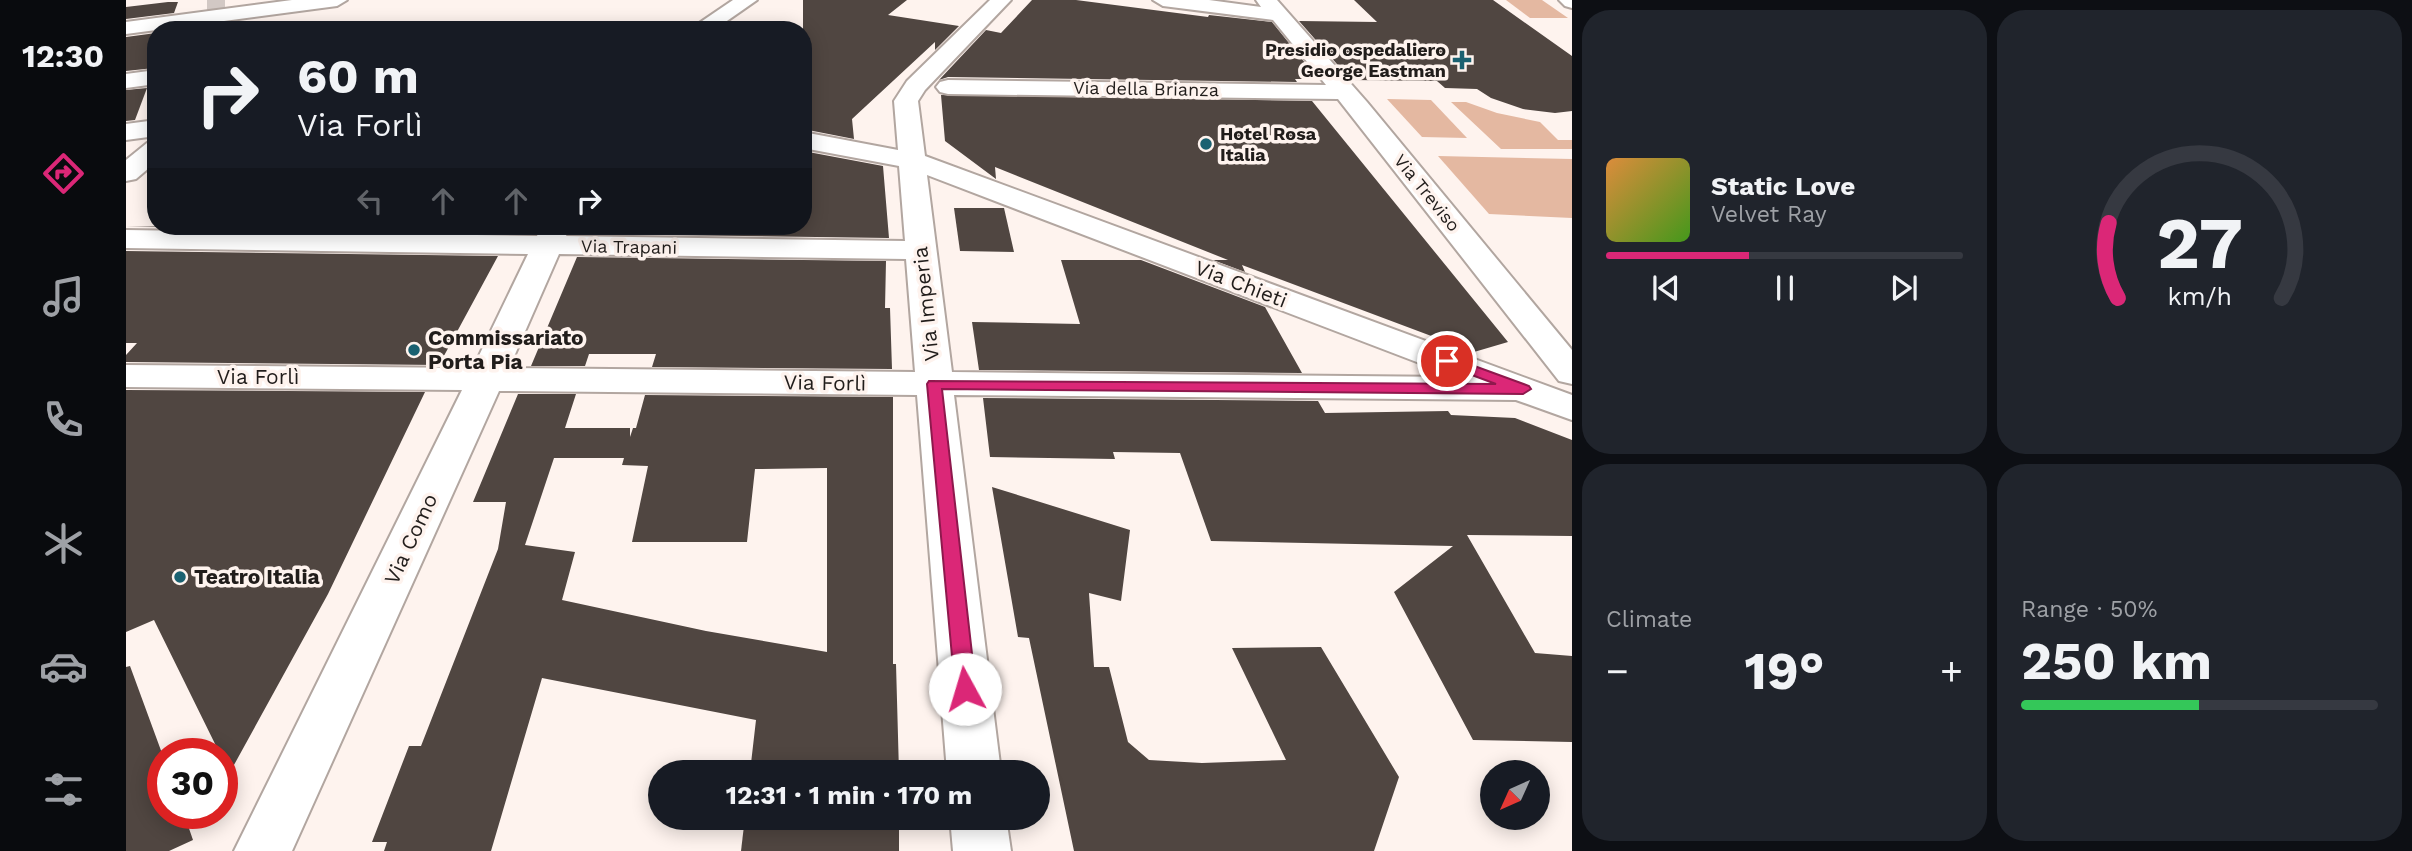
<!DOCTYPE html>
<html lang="en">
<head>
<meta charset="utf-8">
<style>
	:root { --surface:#171b24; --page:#20242c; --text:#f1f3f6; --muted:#9ea1a6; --line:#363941; --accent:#db2777 }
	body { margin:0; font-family:"Work Sans",sans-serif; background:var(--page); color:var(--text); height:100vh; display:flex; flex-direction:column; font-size:26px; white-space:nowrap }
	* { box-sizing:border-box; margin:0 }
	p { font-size:23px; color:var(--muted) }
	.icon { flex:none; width:38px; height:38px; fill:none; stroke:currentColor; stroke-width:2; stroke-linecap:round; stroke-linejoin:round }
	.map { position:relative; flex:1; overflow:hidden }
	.side { display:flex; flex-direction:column; gap:10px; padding:10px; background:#0d0f14; width:840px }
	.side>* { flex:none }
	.banner { position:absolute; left:21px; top:21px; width:665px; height:214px; border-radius:28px; box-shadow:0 4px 18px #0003; background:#171b24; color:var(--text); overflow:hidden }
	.needle { width:46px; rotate:225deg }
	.tools { position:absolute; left:1354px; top:760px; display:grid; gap:14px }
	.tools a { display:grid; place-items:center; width:70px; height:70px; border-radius:50%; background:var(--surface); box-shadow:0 4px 18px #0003; font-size:35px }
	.speed { position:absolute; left:21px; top:738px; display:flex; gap:14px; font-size:35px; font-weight:700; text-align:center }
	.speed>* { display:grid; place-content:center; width:91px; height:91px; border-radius:50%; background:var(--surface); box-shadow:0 4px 18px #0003; line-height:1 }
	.speed .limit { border:10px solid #d22; background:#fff; color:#111 }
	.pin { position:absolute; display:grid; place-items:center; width:60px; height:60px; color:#fff; margin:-30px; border:4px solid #fff; border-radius:50%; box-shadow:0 2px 7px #0007 }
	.me { position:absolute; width:77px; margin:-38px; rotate:354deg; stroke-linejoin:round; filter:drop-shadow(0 0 5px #0008) }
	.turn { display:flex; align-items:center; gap:24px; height:147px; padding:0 35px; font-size:32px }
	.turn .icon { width:91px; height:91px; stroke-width:2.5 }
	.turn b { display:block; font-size:49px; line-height:60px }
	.lanes { display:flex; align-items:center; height:66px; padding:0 35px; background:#0003; justify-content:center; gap:35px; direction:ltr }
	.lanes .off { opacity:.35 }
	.big { font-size:52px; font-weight:700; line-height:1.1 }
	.side .widget { flex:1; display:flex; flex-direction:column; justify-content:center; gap:10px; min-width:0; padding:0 24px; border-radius:28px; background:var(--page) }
	.side .dial { align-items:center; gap:0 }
	.dial svg { height:182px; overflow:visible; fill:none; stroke:var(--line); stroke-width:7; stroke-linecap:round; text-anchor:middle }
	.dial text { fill:var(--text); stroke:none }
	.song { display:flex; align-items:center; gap:21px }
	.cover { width:84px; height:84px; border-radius:10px; background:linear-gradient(135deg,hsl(30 70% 55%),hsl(100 70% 35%)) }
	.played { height:7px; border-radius:4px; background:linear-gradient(90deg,var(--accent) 40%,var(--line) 40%) }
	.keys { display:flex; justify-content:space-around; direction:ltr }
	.heat { display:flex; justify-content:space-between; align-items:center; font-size:38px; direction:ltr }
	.charge { height:10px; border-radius:5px; background:linear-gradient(90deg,#34c759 50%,var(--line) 0) }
	.side .tiles { flex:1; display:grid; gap:10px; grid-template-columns:repeat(2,1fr) }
	.trip { position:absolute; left:522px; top:760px; width:402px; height:70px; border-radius:35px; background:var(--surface); box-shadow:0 4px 18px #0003; font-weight:700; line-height:70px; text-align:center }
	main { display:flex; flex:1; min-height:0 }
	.dock { display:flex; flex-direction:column; width:126px; justify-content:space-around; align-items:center; background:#090b0e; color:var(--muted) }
	.dock .icon { width:49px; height:49px }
	.dock .active { color:var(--accent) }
	.dock b { font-size:32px; color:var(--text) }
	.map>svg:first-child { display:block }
	.green { fill:#e4b8a1 }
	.building { fill:#504641; fill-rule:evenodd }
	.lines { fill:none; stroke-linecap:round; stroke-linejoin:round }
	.pedestrian-tunnel { stroke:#d2c8c4; stroke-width:18; stroke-dasharray:18 9; stroke-linecap:butt }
	.minor-casing { stroke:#b2a6a0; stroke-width:4 }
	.secondary-casing { stroke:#b2a6a0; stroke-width:4 }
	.minor { fill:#fff; fill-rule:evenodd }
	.secondary { fill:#fff; fill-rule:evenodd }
	.route { fill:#db2777; stroke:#8e194d; stroke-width:2 }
	.poi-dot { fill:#1a6171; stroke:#fef3ee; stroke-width:2.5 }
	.labels { text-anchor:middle; stroke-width:7; stroke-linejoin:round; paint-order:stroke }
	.far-poi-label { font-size:18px; font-weight:bold; fill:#211d1b; stroke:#fef3ee; text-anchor:end }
	.far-street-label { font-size:18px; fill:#211d1b; stroke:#fef3ee }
	.street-label { font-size:21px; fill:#211d1b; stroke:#fef3ee }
	.poi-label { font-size:21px; font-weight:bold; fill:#211d1b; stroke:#fef3ee; text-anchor:start }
</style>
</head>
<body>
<main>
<nav class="dock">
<b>12:30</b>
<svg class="icon active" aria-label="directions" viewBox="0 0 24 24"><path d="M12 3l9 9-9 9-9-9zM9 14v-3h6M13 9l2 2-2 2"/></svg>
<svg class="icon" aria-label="music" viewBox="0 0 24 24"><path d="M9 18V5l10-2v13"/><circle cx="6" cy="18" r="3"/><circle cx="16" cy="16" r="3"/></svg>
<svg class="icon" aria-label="phone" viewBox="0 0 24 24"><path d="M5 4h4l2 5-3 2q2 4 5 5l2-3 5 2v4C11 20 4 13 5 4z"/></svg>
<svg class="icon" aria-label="climate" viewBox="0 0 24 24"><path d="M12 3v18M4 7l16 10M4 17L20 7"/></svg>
<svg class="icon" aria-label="car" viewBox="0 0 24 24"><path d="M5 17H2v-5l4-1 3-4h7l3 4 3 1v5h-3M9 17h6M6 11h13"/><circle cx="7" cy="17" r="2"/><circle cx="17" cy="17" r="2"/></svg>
<svg class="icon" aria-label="filters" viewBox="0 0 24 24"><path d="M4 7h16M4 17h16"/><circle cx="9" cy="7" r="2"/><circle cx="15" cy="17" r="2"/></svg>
</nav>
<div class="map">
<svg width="1446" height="851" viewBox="0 0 1446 851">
	<rect width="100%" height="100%" fill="#fef3ee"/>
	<g class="green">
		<polygon points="1380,0 1416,0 1442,18 1404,18"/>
		<polygon points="1261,99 1305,100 1341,138 1296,137"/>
		<polygon points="1325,102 1340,102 1371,113 1414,122 1432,140 1446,140 1446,149 1375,149"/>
		<polygon points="1312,156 1446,159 1446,218 1363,214"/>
	</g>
	<g class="building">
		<polygon points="677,0 781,0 762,15 833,26 809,50 809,42 726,119 728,139 677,129"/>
		<polygon points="906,0 950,0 1082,17 1083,15 1146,22 1192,79 1169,79 1171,82 822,77 813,80 860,30 875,33"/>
		<polygon points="1228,0 1367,0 1446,56 1446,111 1429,113 1397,109 1365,98 1351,89 1319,88 1311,81 1225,80 1173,21 1251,22"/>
		<polygon points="42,2 52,2 48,13 0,19 0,7"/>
		<polygon points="30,33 28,68 0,71 0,37"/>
		<polygon points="21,88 9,120 0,121 0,90"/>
		<polygon points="815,95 1186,101 1382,342 1348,352 1116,265 1119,272 1087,260 1102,260 869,167 870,179 819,141"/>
		<polygon points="677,151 757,166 763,238 460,234 464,226 677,226"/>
		<polygon points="828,208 878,208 888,252 834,251"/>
		<polygon points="0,226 390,226 386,233"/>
		<polygon points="0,251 372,256 313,365 0,362 0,355 11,343 0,343"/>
		<polygon points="451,257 760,261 759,308 764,308 766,369 526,367 530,354 463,354 459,366 405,366"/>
		<polygon points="935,260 1015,260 1139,307 1176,373 853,370 846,322 954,324"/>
		<polygon points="0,390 299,392 202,594 103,774 96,754 94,754 28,620 0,632"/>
		<path d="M392 394H450L439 428H504V437L507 428H510L519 395 767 397V664H770L773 772H624L630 720 416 678 365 851H258L261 842H246L283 746H295L372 549 380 502H347ZM428 458H498L496 465 522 466 506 542H621L629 469 701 468V652L580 631 436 600 449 552 399 545Z"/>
		<polygon points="857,398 1192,401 1199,413 1322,411 1325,415 1389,418 1446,440 1446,536 1341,535 1409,653 1446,656 1446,742 1347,740 1268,592 1327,546 1085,541 1054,453 987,452 989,459 864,457"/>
		<polygon points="866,487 1004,530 995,601 963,593 968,667 983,667 1002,742 1023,760 1076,763 1160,760 1106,648 1195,647 1273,777 1248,851 948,851 903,638 892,637"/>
		<polygon points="4,666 37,756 37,814 58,814 67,840 43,851 0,851 0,667"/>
		<polygon points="619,817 773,817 773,851 615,851"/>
	</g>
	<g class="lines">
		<polyline class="pedestrian-tunnel" points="90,0 90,11"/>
		<g class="minor-casing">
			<g id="minor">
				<polygon points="166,0 221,0 211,6 0,34 0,22"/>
				<polygon points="607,0 631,0 588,30 563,30"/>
				<path d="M864 0H885L799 90 792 101 799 156 1446 395V420L1390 400 828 395 875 772H821L791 395 373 391 166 851H108L336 390 0 387V365L347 368 402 254 0 248V230L411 236 415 226H445L440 236 779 241 773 166 677 148V132L772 150 768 101 781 81ZM801 175 1330 377 826 372ZM433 254 780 259 789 372 383 368Z"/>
				<polygon points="1027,0 1083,0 1135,7 1130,0 1151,0 1241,102 1446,350 1446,384 1433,381 1212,99 822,94 814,92 810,87 814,82 822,80 1200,85 1147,20 1037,6"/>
				<polygon points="30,70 30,84 0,88 0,74"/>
				<polygon points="30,120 30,136 0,140 0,124"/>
				<polygon points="30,141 30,162 10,179 0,181 0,160 21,143"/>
				<polygon points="824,817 880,817 885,851 827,851"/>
			</g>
		</g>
		<g class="secondary-casing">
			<polygon id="secondary" points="1433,0 1446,0 1446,8 1439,6"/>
		</g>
		<use href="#minor" class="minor"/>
		<use href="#secondary" class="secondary"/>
	</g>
	<polygon class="route" points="1321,356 1403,386 1405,389 1397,394 816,389 850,689 846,695 839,697 832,695 829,689 801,384 803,381 1370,384 1316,364 1314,361 1316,358"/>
	<g class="poi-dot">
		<path d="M1332.5 49.5h7v7h7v7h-7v7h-7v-7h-7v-7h7z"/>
		<circle cx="1080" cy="144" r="7"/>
		<circle cx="288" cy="350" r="7"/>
		<circle cx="54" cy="577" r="7"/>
	</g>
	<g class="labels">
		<g class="far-poi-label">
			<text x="1320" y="56">Presidio ospedaliero<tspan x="1320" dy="21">George Eastman</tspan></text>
			<text x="1094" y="140" text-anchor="start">Hotel Rosa<tspan x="1094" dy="21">Italia</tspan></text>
		</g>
		<g class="far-street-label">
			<text transform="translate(1020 89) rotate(1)" y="6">Via della Brianza</text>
			<text transform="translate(1301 193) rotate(51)" y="6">Via Treviso</text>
			<text transform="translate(503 247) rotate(1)" y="6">Via Trapani</text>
		</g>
		<g class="street-label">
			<text transform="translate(1115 284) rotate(21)" y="7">Via Chieti</text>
			<text transform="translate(800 304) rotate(-96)" y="7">Via Imperia</text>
			<text x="132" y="384">Via Forlì</text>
			<text transform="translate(699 383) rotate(1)" y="7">Via Forlì</text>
			<text transform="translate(285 539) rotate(-65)" y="7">Via Como</text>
		</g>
		<g class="poi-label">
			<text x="302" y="345">Commissariato<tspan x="302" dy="24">Porta Pia</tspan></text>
			<text x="68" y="584">Teatro Italia</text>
		</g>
	</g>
</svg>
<div class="tools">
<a><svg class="needle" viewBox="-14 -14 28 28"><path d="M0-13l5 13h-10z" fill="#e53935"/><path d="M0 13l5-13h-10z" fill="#9ea1a6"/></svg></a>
</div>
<div class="speed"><div class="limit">30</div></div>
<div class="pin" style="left:1321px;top:361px;background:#d93025"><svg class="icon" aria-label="arrive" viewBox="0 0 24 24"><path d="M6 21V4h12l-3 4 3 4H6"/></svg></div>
<svg class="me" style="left:839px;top:689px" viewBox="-20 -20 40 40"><circle r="19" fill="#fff"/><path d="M0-13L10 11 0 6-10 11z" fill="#db2777"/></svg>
<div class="trip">12:31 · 1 min · 170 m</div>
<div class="banner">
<div class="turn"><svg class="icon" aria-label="right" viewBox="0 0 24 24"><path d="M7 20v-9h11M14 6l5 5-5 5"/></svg><div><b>60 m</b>Via Forlì</div></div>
<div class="lanes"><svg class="icon off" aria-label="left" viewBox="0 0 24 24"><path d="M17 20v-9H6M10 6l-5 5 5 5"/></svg><svg class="icon off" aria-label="ahead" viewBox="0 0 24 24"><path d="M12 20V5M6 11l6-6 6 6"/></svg><svg class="icon off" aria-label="ahead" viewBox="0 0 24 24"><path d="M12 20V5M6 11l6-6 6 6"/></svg><svg class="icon" aria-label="right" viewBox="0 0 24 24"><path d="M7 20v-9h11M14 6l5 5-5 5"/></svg></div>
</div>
</div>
<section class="side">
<div class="tiles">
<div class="widget">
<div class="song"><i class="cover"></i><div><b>Static Love</b><p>Velvet Ray</p></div></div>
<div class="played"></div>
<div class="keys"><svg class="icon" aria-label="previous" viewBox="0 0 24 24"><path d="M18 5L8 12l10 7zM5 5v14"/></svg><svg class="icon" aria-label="pause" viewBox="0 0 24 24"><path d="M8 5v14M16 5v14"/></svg><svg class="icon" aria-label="next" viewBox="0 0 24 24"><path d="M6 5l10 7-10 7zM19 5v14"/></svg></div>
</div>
<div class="widget dial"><svg viewBox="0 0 100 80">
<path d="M14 69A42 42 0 1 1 86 69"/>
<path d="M14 69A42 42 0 0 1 10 36" stroke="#db2777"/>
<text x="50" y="56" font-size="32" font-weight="700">27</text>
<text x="50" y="72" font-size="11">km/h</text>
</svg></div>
<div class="widget"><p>Climate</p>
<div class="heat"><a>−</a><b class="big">19°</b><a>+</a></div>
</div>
<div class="widget"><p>Range · 50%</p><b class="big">250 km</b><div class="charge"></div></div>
</div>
</section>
</main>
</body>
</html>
